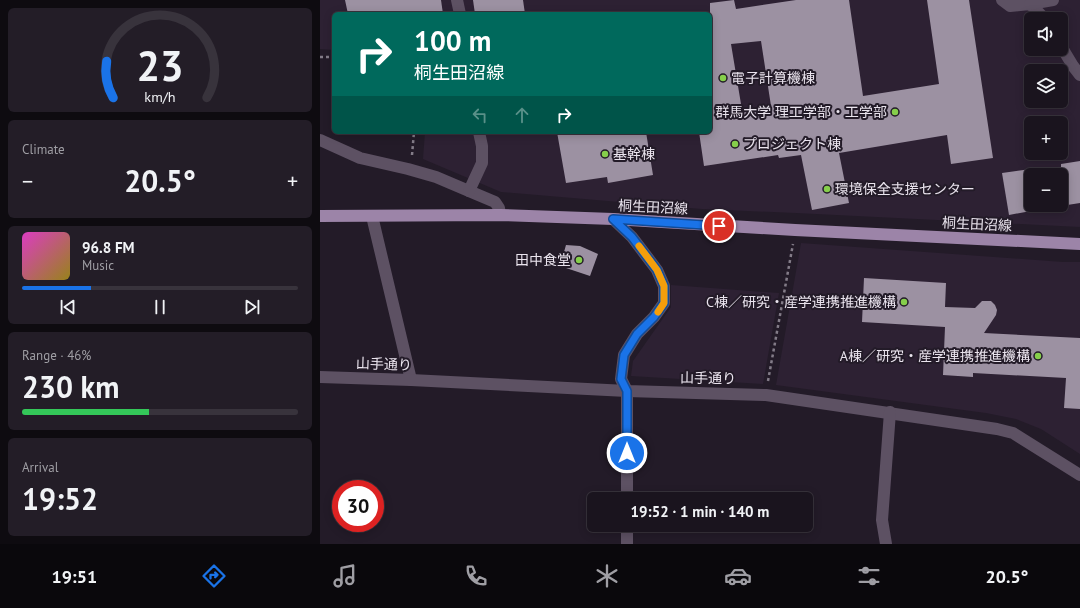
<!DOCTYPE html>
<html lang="en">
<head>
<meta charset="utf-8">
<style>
	:root { --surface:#1a141e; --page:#231d27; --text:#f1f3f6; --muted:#9f9ea4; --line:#38333c; --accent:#1a73e8 }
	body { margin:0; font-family:"PT Sans","Noto Sans JP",sans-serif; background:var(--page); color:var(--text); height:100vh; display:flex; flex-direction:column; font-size:15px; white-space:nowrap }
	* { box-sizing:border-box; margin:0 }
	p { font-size:13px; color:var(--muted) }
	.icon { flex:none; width:22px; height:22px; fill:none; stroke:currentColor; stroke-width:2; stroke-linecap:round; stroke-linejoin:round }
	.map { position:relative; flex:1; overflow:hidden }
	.panel { display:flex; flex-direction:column; gap:8px; padding:8px; background:#0e0b10; width:320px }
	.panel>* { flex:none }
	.banner { position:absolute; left:12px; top:12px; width:380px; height:122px; border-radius:6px; box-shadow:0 2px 10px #0003,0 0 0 1px var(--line); background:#00695c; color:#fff; overflow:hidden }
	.tools { position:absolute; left:704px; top:12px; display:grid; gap:8px }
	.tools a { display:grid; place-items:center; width:44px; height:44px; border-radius:6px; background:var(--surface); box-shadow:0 2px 10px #0003,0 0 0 1px var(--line); font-size:20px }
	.speed { position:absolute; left:12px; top:480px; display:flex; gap:8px; font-size:20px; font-weight:700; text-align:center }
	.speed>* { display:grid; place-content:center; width:52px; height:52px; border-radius:50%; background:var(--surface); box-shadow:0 2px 10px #0003,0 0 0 1px var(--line); line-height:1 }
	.speed .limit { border:6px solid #d22; background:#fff; color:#111 }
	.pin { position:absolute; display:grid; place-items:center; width:34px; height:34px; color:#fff; margin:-17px; border:2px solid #fff; border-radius:50%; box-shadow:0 1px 4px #0007 }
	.me { position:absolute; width:44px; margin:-22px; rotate:0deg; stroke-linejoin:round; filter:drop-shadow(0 0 3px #0008) }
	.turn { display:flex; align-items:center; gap:14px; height:84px; padding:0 16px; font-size:18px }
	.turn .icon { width:52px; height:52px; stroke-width:2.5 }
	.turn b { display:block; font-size:28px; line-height:34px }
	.lanes { display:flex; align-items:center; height:38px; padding:0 16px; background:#0003; justify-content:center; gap:20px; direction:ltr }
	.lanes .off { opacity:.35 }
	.big { font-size:30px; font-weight:700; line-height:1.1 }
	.panel .tile { flex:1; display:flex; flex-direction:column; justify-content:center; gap:6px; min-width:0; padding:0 14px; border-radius:6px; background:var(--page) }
	.panel .dial { align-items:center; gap:0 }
	.dial svg { height:104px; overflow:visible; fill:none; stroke:var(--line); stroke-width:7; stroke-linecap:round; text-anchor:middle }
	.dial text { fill:var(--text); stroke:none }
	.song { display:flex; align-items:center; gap:12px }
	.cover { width:48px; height:48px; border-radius:6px; background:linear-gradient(135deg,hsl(310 70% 55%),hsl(50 70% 35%)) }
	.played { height:4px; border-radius:2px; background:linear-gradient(90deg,var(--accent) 25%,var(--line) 25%) }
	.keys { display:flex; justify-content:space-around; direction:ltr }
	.heat { display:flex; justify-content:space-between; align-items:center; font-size:22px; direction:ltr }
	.charge { height:6px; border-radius:3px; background:linear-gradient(90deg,#34c759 46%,var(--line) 0) }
	.trip { position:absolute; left:267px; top:492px; width:226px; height:40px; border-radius:6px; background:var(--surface); box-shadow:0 2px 10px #0003,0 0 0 1px var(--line); font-weight:700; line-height:40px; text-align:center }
	.tab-bar { display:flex; height:64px; justify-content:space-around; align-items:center; background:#0a080c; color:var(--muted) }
	.tab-bar .icon { width:28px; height:28px }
	.tab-bar .selected { color:var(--accent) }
	.tab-bar b { font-size:18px; color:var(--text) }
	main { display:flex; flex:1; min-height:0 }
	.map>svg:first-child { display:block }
	.built { fill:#2d2133; fill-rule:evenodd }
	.building { fill:#9c91a2; fill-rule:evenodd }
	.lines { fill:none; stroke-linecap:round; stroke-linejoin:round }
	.path { stroke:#837c88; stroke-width:2.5; stroke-dasharray:3 3; stroke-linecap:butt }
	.minor { stroke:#5d5163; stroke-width:12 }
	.major { stroke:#9c84a8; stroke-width:12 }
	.route-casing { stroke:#114b97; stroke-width:10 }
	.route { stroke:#1a73e8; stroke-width:7 }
	.slow { stroke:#f59e0b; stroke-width:7 }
	.poi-dot { fill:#86cf4b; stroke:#231b28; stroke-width:1.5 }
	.labels { text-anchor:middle; stroke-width:4; stroke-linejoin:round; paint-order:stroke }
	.poi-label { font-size:14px; fill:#eae4ee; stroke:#231b28; text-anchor:start }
	.street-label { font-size:14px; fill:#eae4ee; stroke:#231b28 }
</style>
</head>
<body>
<main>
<section class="panel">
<div class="tile dial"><svg viewBox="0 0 100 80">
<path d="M14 69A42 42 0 1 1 86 69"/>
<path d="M14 69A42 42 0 0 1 9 41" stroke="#1a73e8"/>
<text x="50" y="56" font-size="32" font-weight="700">23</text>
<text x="50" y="72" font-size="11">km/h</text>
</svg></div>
<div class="tile"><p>Climate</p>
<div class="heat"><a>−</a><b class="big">20.5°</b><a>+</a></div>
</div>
<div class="tile">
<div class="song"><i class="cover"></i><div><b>96.8 FM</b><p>Music</p></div></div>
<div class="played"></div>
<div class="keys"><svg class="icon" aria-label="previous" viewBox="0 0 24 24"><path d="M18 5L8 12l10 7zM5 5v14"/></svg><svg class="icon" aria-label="pause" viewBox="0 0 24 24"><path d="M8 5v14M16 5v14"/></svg><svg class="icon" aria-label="next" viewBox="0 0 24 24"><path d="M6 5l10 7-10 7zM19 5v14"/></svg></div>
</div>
<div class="tile"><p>Range · 46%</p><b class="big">230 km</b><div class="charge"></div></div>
<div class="tile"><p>Arrival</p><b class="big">19:52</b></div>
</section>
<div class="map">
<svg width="760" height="544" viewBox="0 0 760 544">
	<rect width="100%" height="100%" fill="#231b28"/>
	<g class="built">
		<path d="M0 0H760V227L476 213 382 209 181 192 103 159 105 132H390V14H14V50L0 49ZM711 19H741V49H711ZM711 71H741V101H711ZM711 123H741V153H711ZM711 175H741V205H711Z"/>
		<polygon points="481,243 743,262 760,262 760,454 721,429 696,419 666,413 456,385"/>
		<polygon points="351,285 459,293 443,384 311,376 313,361 351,307"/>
	</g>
	<g class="building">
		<polygon points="25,0 121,0 123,14 28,14"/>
		<polygon points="153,0 203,0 205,14 155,14"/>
		<path d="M414 0 416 9 476 0H529L543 96 619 84 607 0H649L673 158 631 164 627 135 519 153 529 203 492 210 481 155 459 158 458 155 384 166 379 132H390V3ZM441 41 451 106 422 110 411 44Z"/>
		<polygon points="237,132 326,132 333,175 288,183 287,177 246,183"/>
		<polygon points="760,161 760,203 741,206 741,164"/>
		<polygon points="711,169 711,211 689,215 682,173"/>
		<polygon points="246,245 260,246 278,254 270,276 240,266"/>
		<polygon points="544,278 626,283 625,307 655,308 662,301 671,301 675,305 677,310 676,315 664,333 760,338 760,409 744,408 746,378 653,373 653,377 623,375 625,327 542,322"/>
	</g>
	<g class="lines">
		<g class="path">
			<polyline points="0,57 14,57"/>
			<polyline points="92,155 94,132"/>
			<polyline points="448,381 473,244"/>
		</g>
		<g class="minor">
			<polyline points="137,0 140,14"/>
			<polyline points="682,0 690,6 710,4 725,19"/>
			<polyline points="710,4 733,0"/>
			<polyline points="741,46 753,66 760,75"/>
			<polyline points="0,140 40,158 88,169 116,177 156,194 175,202 179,208 180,215"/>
			<polyline points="149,191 162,163 162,146 159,132"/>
			<polyline points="52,216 91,380"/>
			<polyline points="293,219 312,237 337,270 344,286 344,303 334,317 317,334 304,355 301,379 307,391 307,499"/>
			<polyline points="0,377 91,380 307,391 446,395 677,429 693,433 760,475"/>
			<polyline points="307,544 307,525"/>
			<polyline points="566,544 562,520 570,412"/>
		</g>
		<polyline class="major" points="0,216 180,215 293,219 475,230 760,244"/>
	</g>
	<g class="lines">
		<g class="route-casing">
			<polyline id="route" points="307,453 307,391 301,379 304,355 317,334 334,317 344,303 344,286 337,270 312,237 293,219 399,226"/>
		</g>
		<use href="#route" class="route"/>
		<polyline class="slow" points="319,246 337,270 344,286 344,303 338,312"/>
	</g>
	<g class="poi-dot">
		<circle cx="403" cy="78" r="4"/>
		<circle cx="575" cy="112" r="4"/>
		<circle cx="415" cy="144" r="4"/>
		<circle cx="285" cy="154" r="4"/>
		<circle cx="507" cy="189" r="4"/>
		<circle cx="259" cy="260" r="4"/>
		<circle cx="584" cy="302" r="4"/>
		<circle cx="718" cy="356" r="4"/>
	</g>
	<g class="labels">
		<g class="poi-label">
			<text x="411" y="83">電子計算機棟</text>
			<text x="567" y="117" text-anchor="end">群馬大学 理工学部・工学部</text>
			<text x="423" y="149">プロジェクト棟</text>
			<text x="293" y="159">基幹棟</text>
			<text x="515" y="194">環境保全支援センター</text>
			<text x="251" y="265" text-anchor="end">田中食堂</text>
			<text x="576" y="307" text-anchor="end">C棟／研究・産学連携推進機構</text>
			<text x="710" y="361" text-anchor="end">A棟／研究・産学連携推進機構</text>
		</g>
		<g class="street-label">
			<text transform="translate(333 207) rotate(3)" y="5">桐生田沼線</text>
			<text transform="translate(657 224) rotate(3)" y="5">桐生田沼線</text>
			<text transform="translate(64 364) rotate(2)" y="5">山手通り</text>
			<text transform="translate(388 378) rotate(1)" y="5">山手通り</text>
		</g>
	</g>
</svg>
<div class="tools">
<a><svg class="icon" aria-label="sound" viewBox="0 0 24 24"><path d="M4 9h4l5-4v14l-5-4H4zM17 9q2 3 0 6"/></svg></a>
<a><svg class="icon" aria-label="layers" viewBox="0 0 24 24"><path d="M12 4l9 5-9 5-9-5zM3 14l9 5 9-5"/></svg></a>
<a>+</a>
<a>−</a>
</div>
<div class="speed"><div class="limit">30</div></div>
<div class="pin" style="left:399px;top:226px;background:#d93025"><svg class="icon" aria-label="arrive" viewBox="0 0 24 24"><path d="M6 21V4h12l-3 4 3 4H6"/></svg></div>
<svg class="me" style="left:307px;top:453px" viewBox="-20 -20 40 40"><circle r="17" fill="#1a73e8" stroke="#fff" stroke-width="3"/><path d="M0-11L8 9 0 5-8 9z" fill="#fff"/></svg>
<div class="trip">19:52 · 1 min · 140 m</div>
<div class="banner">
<div class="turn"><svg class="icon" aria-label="right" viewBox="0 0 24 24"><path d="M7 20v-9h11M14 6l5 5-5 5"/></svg><div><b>100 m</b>桐生田沼線</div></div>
<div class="lanes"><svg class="icon off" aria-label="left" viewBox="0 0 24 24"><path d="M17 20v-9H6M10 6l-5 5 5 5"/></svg><svg class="icon off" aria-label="ahead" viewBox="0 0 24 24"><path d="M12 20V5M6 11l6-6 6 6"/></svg><svg class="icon" aria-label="right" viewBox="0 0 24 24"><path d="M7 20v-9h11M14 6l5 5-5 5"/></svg></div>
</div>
</div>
</main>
<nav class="tab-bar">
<b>19:51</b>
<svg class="icon selected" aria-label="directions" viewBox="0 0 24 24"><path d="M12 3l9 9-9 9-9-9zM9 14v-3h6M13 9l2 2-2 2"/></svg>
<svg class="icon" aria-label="music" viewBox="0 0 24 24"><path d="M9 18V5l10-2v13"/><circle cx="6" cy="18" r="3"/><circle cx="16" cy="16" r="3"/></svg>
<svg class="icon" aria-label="phone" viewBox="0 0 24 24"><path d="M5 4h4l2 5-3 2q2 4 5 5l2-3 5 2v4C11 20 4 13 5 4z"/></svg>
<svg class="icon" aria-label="climate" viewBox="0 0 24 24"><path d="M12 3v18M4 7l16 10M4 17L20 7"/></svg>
<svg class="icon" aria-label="car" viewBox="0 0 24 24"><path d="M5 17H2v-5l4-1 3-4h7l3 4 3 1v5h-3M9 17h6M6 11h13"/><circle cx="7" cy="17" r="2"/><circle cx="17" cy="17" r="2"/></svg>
<svg class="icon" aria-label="filters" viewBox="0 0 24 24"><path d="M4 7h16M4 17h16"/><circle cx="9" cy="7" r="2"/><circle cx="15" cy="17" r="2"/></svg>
<b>20.5°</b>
</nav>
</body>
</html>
